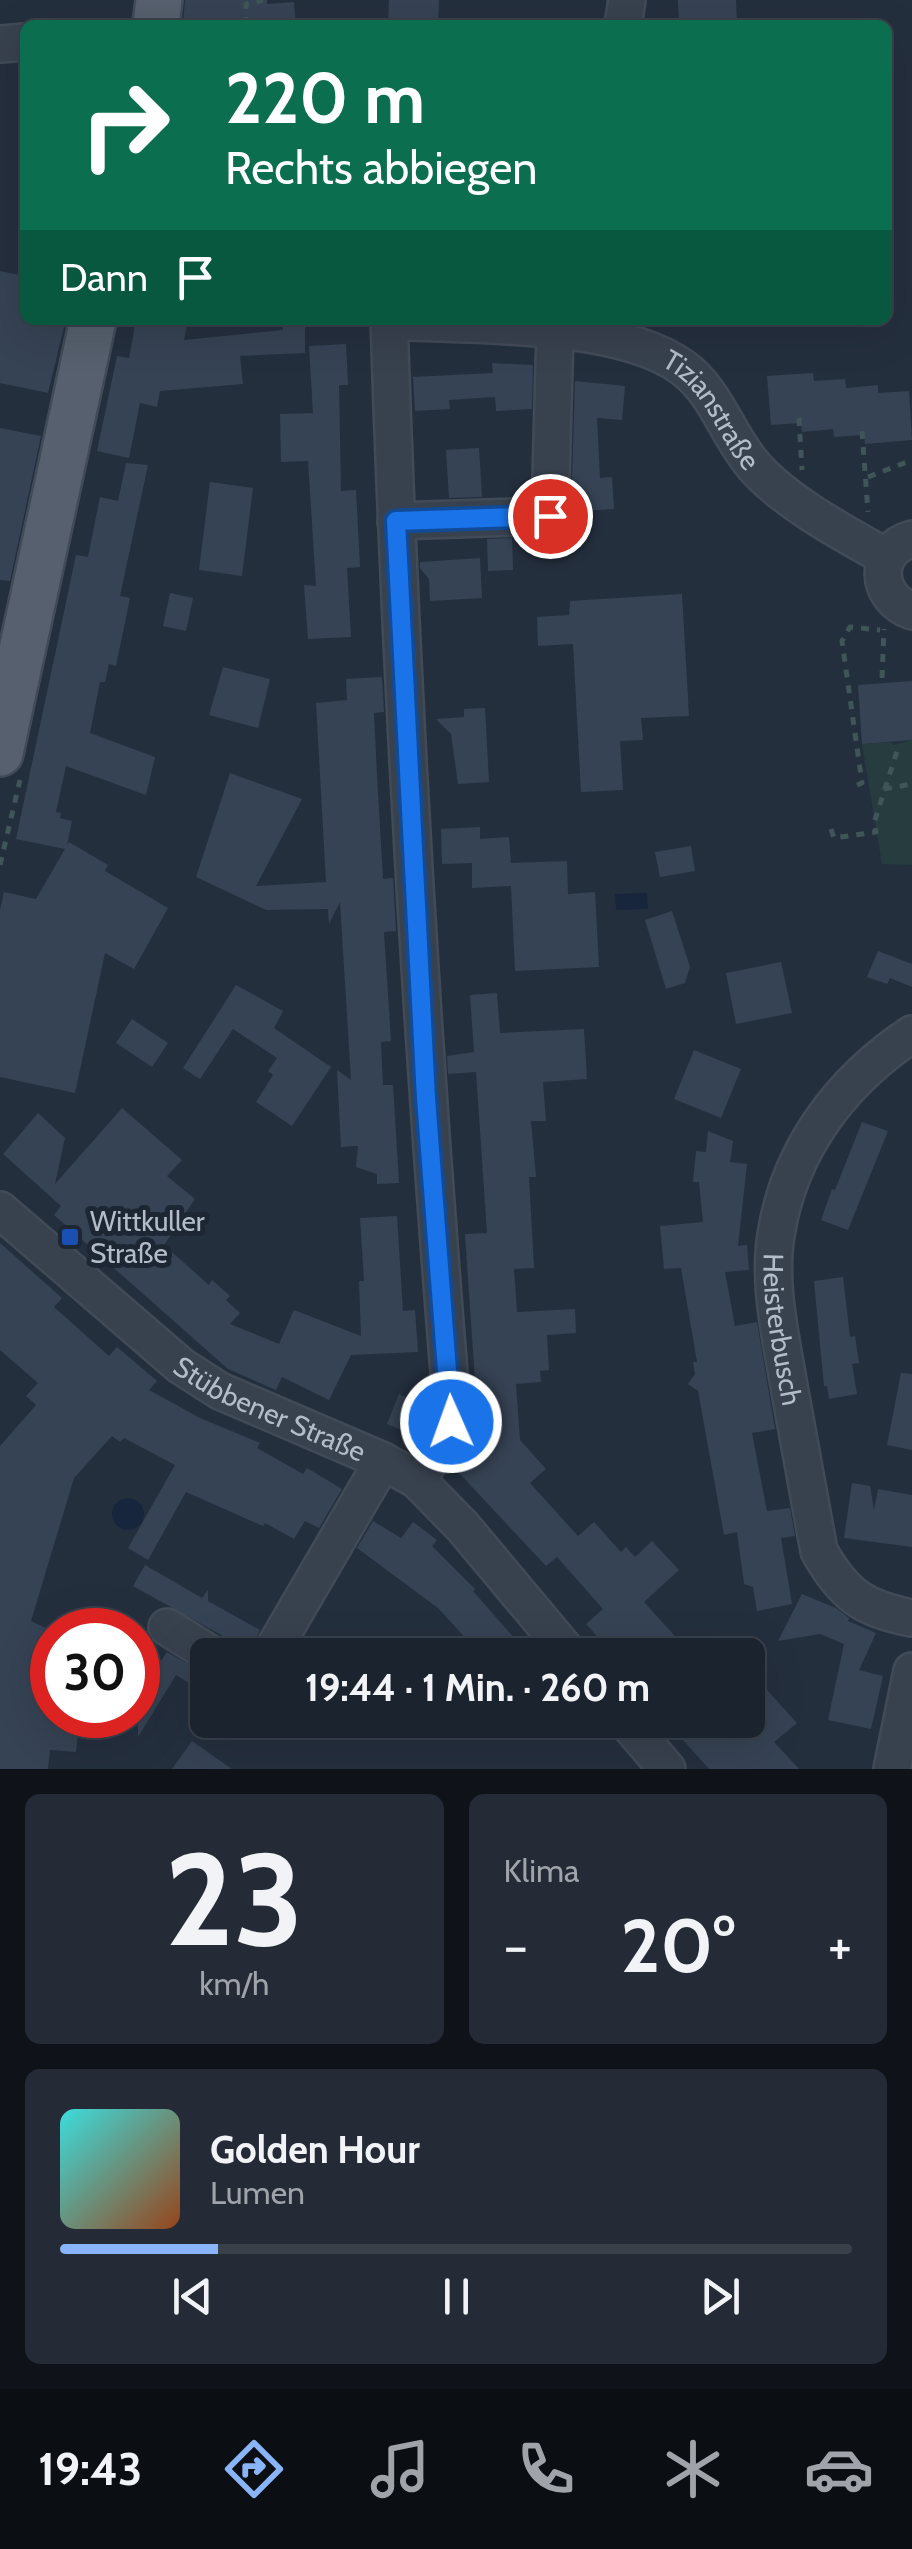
<!DOCTYPE html>
<html lang="de">
<head>
<meta charset="utf-8">
<style>
	:root { --surface:#1b232e; --page:#242b36; --text:#f1f3f6; --muted:#a0a4aa; --line:#39404a; --accent:#8ab4f8 }
	body { margin:0; font-family:Cabin,sans-serif; background:var(--page); color:var(--text); height:100vh; display:flex; flex-direction:column; font-size:38px; white-space:nowrap }
	* { box-sizing:border-box; margin:0 }
	p { font-size:32px; color:var(--muted) }
	.icon { flex:none; width:55px; height:55px; fill:none; stroke:currentColor; stroke-width:2; stroke-linecap:round; stroke-linejoin:round }
	.map { position:relative; height:1769px; overflow:hidden }
	.sheet { display:flex; flex-direction:column; gap:25px; padding:25px; background:#0f1319; flex:1 }
	.sheet>* { flex:none }
	.hud { position:absolute; left:20px; top:20px; width:872px; height:305px; border-radius:15px; box-shadow:0 10px 40px #0002,0 0 0 2px var(--line); background:#0b6e4f; color:#fff; overflow:hidden }
	.speed { position:absolute; left:30px; top:1608px; display:flex; gap:20px; font-size:50px; font-weight:700; text-align:center }
	.speed>* { display:grid; place-content:center; width:130px; height:130px; border-radius:50%; background:var(--surface); box-shadow:0 10px 40px #0002,0 0 0 2px var(--line); line-height:1 }
	.speed .limit { border:15px solid #d22; background:#fff; color:#111 }
	.pin { position:absolute; display:grid; place-items:center; width:85px; height:85px; color:#fff; margin:-42px; border:5px solid #fff; border-radius:50%; box-shadow:0 2px 10px #0007 }
	.me { position:absolute; width:110px; margin:-55px; rotate:358deg; stroke-linejoin:round; filter:drop-shadow(0 0 8px #0008) }
	.turn { display:flex; align-items:center; gap:35px; height:210px; padding:0 40px; font-size:45px }
	.turn .icon { width:130px; height:130px; stroke-width:2.5 }
	.turn b { display:block; font-size:70px; line-height:85px }
	.then { display:flex; align-items:center; height:95px; padding:0 40px; background:#0003; gap:20px; font-size:38px }
	.big { font-size:75px; font-weight:700; line-height:1.1 }
	.sheet .widget { flex:1; display:flex; flex-direction:column; justify-content:center; gap:15px; min-width:0; padding:0 35px; border-radius:15px; background:var(--page) }
	.sheet .dial { align-items:center; gap:0 }
	.dial b { font-size:130px; line-height:1 }
	.song { display:flex; align-items:center; gap:30px }
	.cover { width:120px; height:120px; border-radius:15px; background:linear-gradient(135deg,hsl(180 70% 55%),hsl(20 70% 35%)) }
	.played { height:10px; border-radius:5px; background:linear-gradient(90deg,var(--accent) 20%,var(--line) 20%) }
	.keys { display:flex; justify-content:space-around; direction:ltr }
	.heat { display:flex; justify-content:space-between; align-items:center; font-size:55px; direction:ltr }
	.sheet .tiles { flex:1; display:grid; gap:25px; grid-template-columns:1fr 1fr }
	.widget:last-child { grid-column:span 2 }
	.trip { position:absolute; left:190px; top:1638px; width:575px; height:100px; border-radius:15px; background:var(--surface); box-shadow:0 10px 40px #0002,0 0 0 2px var(--line); font-weight:700; line-height:100px; text-align:center }
	.menu { display:flex; height:160px; justify-content:space-around; align-items:center; background:#0b0e12; color:var(--muted) }
	.menu .icon { width:70px; height:70px }
	.menu .on { color:var(--accent) }
	.menu b { font-size:45px; color:var(--text) }
	.map>svg:first-child { display:block }
	.green { fill:#263c3f }
	.water { fill:#17263c }
	.building { fill:#364354 }
	.lines { fill:none; stroke-linecap:round; stroke-linejoin:round }
	.minor-casing { stroke:#414a57; stroke-width:40 }
	.major-casing { stroke:#414a57; stroke-width:50 }
	.path { stroke:#3f5557; stroke-width:5; stroke-dasharray:8 8; stroke-linecap:butt }
	.minor { stroke:#38414e; stroke-width:35 }
	.major { stroke:#56606e; stroke-width:45 }
	.route-casing { stroke:#114b97; stroke-width:25 }
	.route { stroke:#1a73e8; stroke-width:18 }
	.transit-dot { fill:#1a4fb4; stroke:#1d2633; stroke-width:4 }
	.labels { text-anchor:middle; stroke-width:10; stroke-linejoin:round; paint-order:stroke }
	.street-label { font-size:28px; fill:#b4bcc9; stroke:#1d2633 }
	.poi-label { font-size:28px; fill:#b4bcc9; stroke:#1d2633; text-anchor:start }
</style>
</head>
<body>
<div class="map">
<svg width="912" height="1769" viewBox="0 0 912 1769">
	<rect width="100%" height="100%" fill="#242f3e"/>
	<polygon class="green" points="912,740 912,865 882,864 862,744 892,742 893,745"/>
	<g class="water">
		<polygon points="647,893 648,909 616,910 615,894"/>
		<circle cx="128" cy="1514" r="16"/>
	</g>
	<g class="building">
		<polygon points="185,0 267,0 267,4 294,2 296,25 219,25 219,21 183,24"/>
		<polygon points="389,0 439,0 438,25 388,25"/>
		<polygon points="678,0 736,0 737,25 679,25"/>
		<polygon points="0,271 25,276 25,320 64,327 48,393 0,383"/>
		<polygon points="136,320 188,320 184,340 283,330 283,320 305,320 305,353 240,356 243,384 160,391 157,407 140,403 129,458 97,451 117,356 129,358"/>
		<polygon points="346,344 348,385 339,385 341,491 356,490 360,567 347,568 351,637 308,639 304,585 316,586 308,461 281,462 280,414 313,413 309,346"/>
		<polygon points="492,363 533,365 532,409 496,411 495,397 449,400 450,409 415,411 413,377 493,373"/>
		<polygon points="813,373 814,381 845,379 846,388 878,385 878,393 909,391 912,440 865,444 864,435 834,437 833,429 802,432 801,423 771,425 767,376"/>
		<polygon points="575,381 625,386 622,420 597,418 600,478 612,477 614,509 571,512"/>
		<polygon points="0,428 41,436 10,581 0,580"/>
		<polygon points="479,448 482,497 449,498 446,450"/>
		<polygon points="126,463 148,465 120,596 130,598 116,666 109,664 105,682 100,682 90,733 155,757 146,795 66,766 56,812 61,813 60,818 72,821 67,845 69,842 108,865 105,871 168,908 134,969 105,953 75,1093 0,1077 0,910 4,892 36,899 65,849 16,839 76,555 88,557 100,497 118,501"/>
		<polygon points="210,482 253,488 242,576 199,570"/>
		<polygon points="512,538 513,570 488,571 487,539"/>
		<polygon points="480,558 482,598 430,601 429,579 420,568 420,562"/>
		<polygon points="170,593 193,598 186,631 163,626"/>
		<polygon points="682,594 689,716 641,718 643,740 620,741 623,790 581,792 573,644 538,646 537,617 569,615 570,601"/>
		<polygon points="223,667 270,679 258,728 209,715"/>
		<polygon points="382,677 384,712 374,713 377,775 383,879 393,878 396,931 384,932 391,1041 381,1042 383,1085 393,1085 399,1183 377,1184 377,1174 356,1167 358,1146 341,1147 337,1070 351,1080 340,902 329,924 328,909 266,910 196,877 230,773 302,799 256,886 326,882 316,703 347,700 346,679"/>
		<polygon points="912,681 912,740 862,744 858,685"/>
		<polygon points="485,708 489,782 458,784 451,734 436,719 464,717 464,709"/>
		<polygon points="480,827 480,839 509,837 511,863 567,861 568,894 595,892 599,967 515,971 511,886 472,888 472,863 442,864 441,829"/>
		<polygon points="691,846 695,871 660,877 655,852"/>
		<polygon points="672,911 690,967 685,983 666,989 645,920"/>
		<polygon points="878,951 912,964 912,987 890,978 887,984 867,977"/>
		<polygon points="781,962 792,1013 736,1024 726,973"/>
		<polygon points="236,985 283,1011 274,1028 331,1067 292,1126 256,1102 273,1075 268,1071 277,1058 233,1029 200,1079 183,1068"/>
		<polygon points="497,993 500,1033 584,1029 587,1079 543,1082 546,1121 531,1121 536,1177 529,1177 534,1268 514,1269 517,1312 575,1309 576,1333 547,1335 549,1370 540,1371 541,1382 516,1384 520,1440 546,1469 530,1483 578,1536 594,1522 621,1552 626,1547 635,1557 652,1541 679,1570 644,1602 692,1655 614,1655 586,1624 603,1609 557,1557 546,1566 459,1473 480,1454 465,1234 487,1233 476,1072 448,1074 447,1056 474,1052 470,995"/>
		<polygon points="132,1019 168,1043 152,1067 116,1043"/>
		<polygon points="694,1050 741,1069 721,1118 674,1099"/>
		<polygon points="122,1108 182,1160 167,1176 195,1199 164,1245 209,1285 212,1280 230,1296 226,1300 240,1313 230,1324 279,1344 294,1310 361,1336 359,1281 364,1281 360,1218 397,1216 403,1311 415,1310 418,1352 351,1355 329,1400 282,1377 276,1390 228,1369 54,1215 61,1206 3,1154 38,1113 65,1138 55,1184"/>
		<polygon points="862,1122 888,1131 848,1230 821,1220 832,1189 835,1190"/>
		<polygon points="708,1131 733,1141 730,1162 747,1164 738,1246 747,1245 749,1270 725,1272 735,1326 757,1322 775,1429 752,1433 767,1511 790,1508 795,1536 781,1538 792,1604 757,1611 753,1587 744,1584 737,1532 724,1535 698,1391 688,1384 695,1374 693,1362 697,1362 681,1268 664,1269 660,1226 703,1222 699,1182 693,1182 696,1151 706,1152"/>
		<polygon points="0,1243 62,1298 54,1307 109,1356 117,1347 157,1381 149,1390 200,1418 260,1443 257,1448 303,1474 307,1468 342,1489 319,1528 305,1521 294,1539 265,1523 263,1526 186,1492 148,1560 128,1548 175,1465 124,1438 120,1442 112,1436 74,1478 31,1621 52,1631 52,1715 80,1715 76,1752 50,1750 48,1769 0,1769 0,1446 36,1405 26,1396 38,1383 0,1350"/>
		<polygon points="843,1277 850,1337 855,1336 859,1363 852,1364 857,1394 829,1399 827,1386 824,1386 814,1281"/>
		<polygon points="901,1373 912,1374 912,1450 887,1445"/>
		<polygon points="399,1394 425,1405 413,1435 387,1424"/>
		<polygon points="852,1483 870,1486 874,1510 878,1489 912,1495 912,1547 844,1538"/>
		<polygon points="373,1521 401,1538 413,1522 437,1540 432,1546 475,1589 473,1591 516,1640 499,1655 481,1655 438,1608 357,1548"/>
		<polygon points="145,1565 202,1598 208,1590 208,1601 260,1630 250,1651 133,1586"/>
		<polygon points="802,1594 836,1608 849,1618 848,1621 876,1633 859,1670 883,1676 871,1729 828,1720 844,1644 820,1634 778,1641"/>
		<polygon points="167,1652 208,1675 208,1695 176,1675 138,1737 138,1668 151,1676"/>
		<polygon points="748,1669 797,1723 774,1742 799,1769 709,1769 665,1720 748,1720"/>
		<polygon points="192,1741 232,1769 172,1769"/>
	</g>
	<g class="lines">
		<g class="minor-casing">
			<g id="minor">
				<polyline points="623,25 627,0"/>
				<polyline points="0,44 25,42"/>
				<path d="M389 320C401 684 422 1046 452 1409L445 1437 417 1480"/>
				<path id="s1" d="M389 321C470 326 617 320 682 367 716 391 727 435 754 466 785 502 845 534 886 557"/>
				<polyline points="396,521 550,516 555,331"/>
				<path d="M912 539C872 550 875 598 912 611"/>
				<path id="s2" d="M912 1034C841 1081 789 1150 776 1235 768 1284 781 1338 789 1386 799 1441 809 1496 819 1551 843 1594 863 1609 912 1618"/>
				<path id="s3" d="M0 1210 181 1366 220 1391 383 1461 417 1480 463 1527 570 1655"/>
				<polyline points="167,1627 212,1655"/>
				<polyline points="270,1655 383,1461"/>
				<polyline points="625,1720 667,1769"/>
				<polyline points="892,1769 912,1671"/>
			</g>
		</g>
		<g class="major-casing">
			<g id="major">
				<polyline points="156,25 159,0"/>
				<polyline points="0,753 93,320"/>
			</g>
		</g>
		<g class="path">
			<polyline points="246,25 246,4 263,0"/>
			<polyline points="799,418 802,470"/>
			<polyline points="862,431 868,512"/>
			<polyline points="868,477 912,460"/>
			<polyline points="882,678 884,629"/>
			<polyline points="857,785 862,783 842,641 850,627 880,630"/>
			<polyline points="884,789 912,784"/>
			<polyline points="831,829 834,838 876,832 874,823 899,745"/>
			<polyline points="0,865 20,780"/>
		</g>
		<use href="#minor" class="minor"/>
		<use href="#major" class="major"/>
	</g>
	<g class="lines">
		<g class="route-casing">
			<polyline id="route" points="451,1422 426,1098 396,521 550,516"/>
		</g>
		<use href="#route" class="route"/>
	</g>
	<rect class="transit-dot" x="60" y="1227" width="20" height="20" rx="5"/>
	<g class="labels">
		<g class="street-label">
			<text dy="10" stroke="none"><textPath href="#s1" startOffset="352">Tizianstraße</textPath></text>
			<text dy="10" stroke="none"><textPath href="#s2" startOffset="345">Heisterbusch</textPath></text>
			<text dy="10" stroke="none"><textPath href="#s3" startOffset="338">Stübbener Straße</textPath></text>
		</g>
		<g class="poi-label">
			<text x="90" y="1231">Wittkuller<tspan x="90" dy="32">Straße</tspan></text>
		</g>
	</g>
</svg>
<div class="speed"><div class="limit">30</div></div>
<div class="pin" style="left:550px;top:516px;background:#d93025"><svg class="icon" aria-label="arrive" viewBox="0 0 24 24"><path d="M6 21V4h12l-3 4 3 4H6"/></svg></div>
<svg class="me" style="left:451px;top:1422px" viewBox="-20 -20 40 40"><circle r="17" fill="#1a73e8" stroke="#fff" stroke-width="3"/><path d="M0-11L8 9 0 5-8 9z" fill="#fff"/></svg>
<div class="trip">19:44 · 1 Min. · 260 m</div>
<div class="hud">
<div class="turn"><svg class="icon" aria-label="right" viewBox="0 0 24 24"><path d="M7 20v-9h11M14 6l5 5-5 5"/></svg><div><b>220 m</b>Rechts abbiegen</div></div>
<div class="then">Dann<svg class="icon" aria-label="arrive" viewBox="0 0 24 24"><path d="M6 21V4h12l-3 4 3 4H6"/></svg></div>
</div>
</div>
<section class="sheet">
<div class="tiles">
<div class="widget dial"><b>23</b><p>km/h</p></div>
<div class="widget"><p>Klima</p>
<div class="heat"><a>−</a><b class="big">20°</b><a>+</a></div>
</div>
<div class="widget">
<div class="song"><i class="cover"></i><div><b>Golden Hour</b><p>Lumen</p></div></div>
<div class="played"></div>
<div class="keys"><svg class="icon" aria-label="previous" viewBox="0 0 24 24"><path d="M18 5L8 12l10 7zM5 5v14"/></svg><svg class="icon" aria-label="pause" viewBox="0 0 24 24"><path d="M8 5v14M16 5v14"/></svg><svg class="icon" aria-label="next" viewBox="0 0 24 24"><path d="M6 5l10 7-10 7zM19 5v14"/></svg></div>
</div>
</div>
</section>
<nav class="menu">
<b>19:43</b>
<svg class="icon on" aria-label="directions" viewBox="0 0 24 24"><path d="M12 3l9 9-9 9-9-9zM9 14v-3h6M13 9l2 2-2 2"/></svg>
<svg class="icon" aria-label="music" viewBox="0 0 24 24"><path d="M9 18V5l10-2v13"/><circle cx="6" cy="18" r="3"/><circle cx="16" cy="16" r="3"/></svg>
<svg class="icon" aria-label="phone" viewBox="0 0 24 24"><path d="M5 4h4l2 5-3 2q2 4 5 5l2-3 5 2v4C11 20 4 13 5 4z"/></svg>
<svg class="icon" aria-label="climate" viewBox="0 0 24 24"><path d="M12 3v18M4 7l16 10M4 17L20 7"/></svg>
<svg class="icon" aria-label="car" viewBox="0 0 24 24"><path d="M5 17H2v-5l4-1 3-4h7l3 4 3 1v5h-3M9 17h6M6 11h13"/><circle cx="7" cy="17" r="2"/><circle cx="17" cy="17" r="2"/></svg>
</nav>
</body>
</html>
